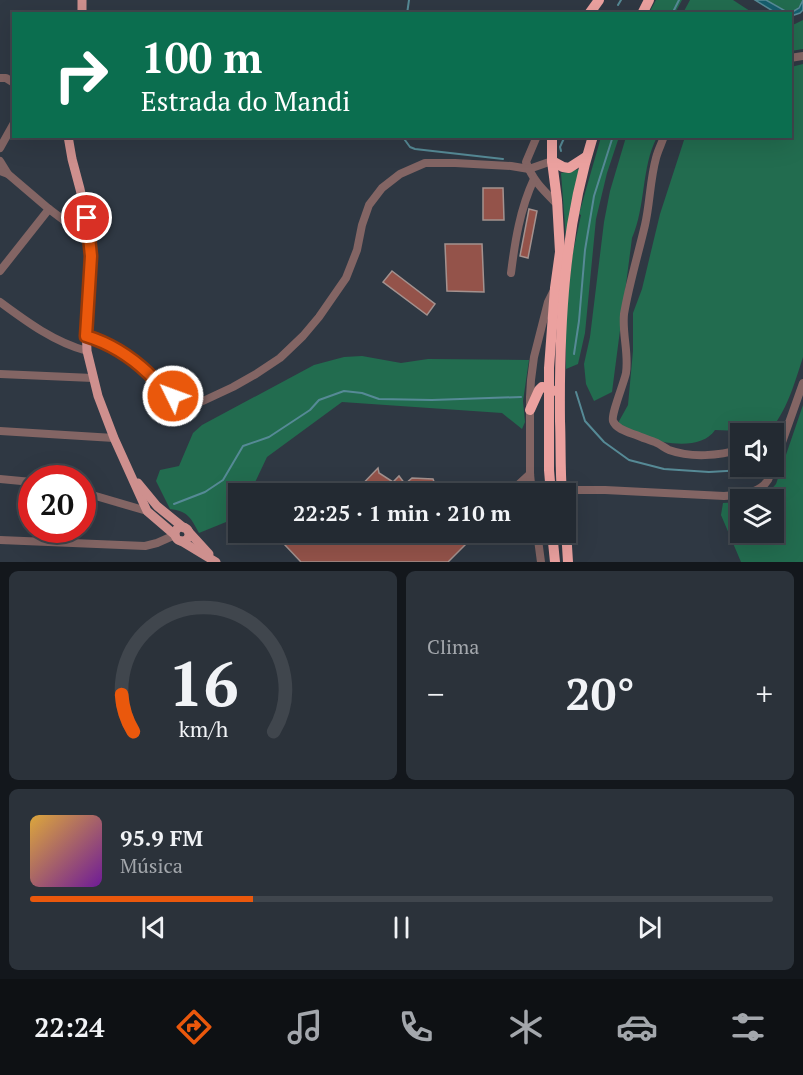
<!DOCTYPE html>
<html lang="pt">
<head>
<meta charset="utf-8">
<style>
	:root { --surface:#232a32; --page:#2b323a; --text:#f1f3f6; --muted:#a3a7ac; --line:#40464d; --accent:#ea580c }
	body { margin:0; font-family:"PT Serif",serif; background:var(--page); color:var(--text); height:100vh; display:flex; flex-direction:column; font-size:22px; white-space:nowrap }
	* { box-sizing:border-box; margin:0 }
	p { font-size:20px; color:var(--muted) }
	.icon { flex:none; width:33px; height:33px; fill:none; stroke:currentColor; stroke-width:2; stroke-linecap:round; stroke-linejoin:round }
	.map { position:relative; height:562px; overflow:hidden }
	.panel { display:flex; flex-direction:column; gap:9px; padding:9px; background:#13171c; flex:1 }
	.panel>* { flex:none }
	.top-card { position:absolute; left:12px; top:12px; width:780px; height:126px; border-radius:0px; box-shadow:0 6px 24px #0002,0 0 0 2px var(--line); background:#0b6e4f; color:#fff; overflow:hidden }
	.buttons { position:absolute; left:730px; top:423px; display:grid; gap:12px }
	.buttons a { display:grid; place-items:center; width:54px; height:54px; border-radius:0px; background:var(--surface); box-shadow:0 6px 24px #0002,0 0 0 2px var(--line); font-size:30px }
	.speed { position:absolute; left:18px; top:465px; display:flex; gap:12px; font-size:30px; font-weight:700; text-align:center }
	.speed>* { display:grid; place-content:center; width:78px; height:78px; border-radius:50%; background:var(--surface); box-shadow:0 6px 24px #0002,0 0 0 2px var(--line); line-height:1 }
	.speed .limit { border:9px solid #d22; background:#fff; color:#111 }
	.pin { position:absolute; display:grid; place-items:center; width:51px; height:51px; color:#fff; margin:-26px; border:3px solid #fff; border-radius:50%; box-shadow:0 2px 6px #0007 }
	.me { position:absolute; width:66px; margin:-33px; rotate:312deg; stroke-linejoin:round; filter:drop-shadow(0 0 4px #0008) }
	.turn { display:flex; align-items:center; gap:21px; height:126px; padding:0 30px; font-size:27px }
	.turn .icon { width:78px; height:78px; stroke-width:2.5 }
	.turn b { display:block; font-size:42px; line-height:51px }
	.big { font-size:45px; font-weight:600; line-height:1.1 }
	.panel .widget { flex:1; display:flex; flex-direction:column; justify-content:center; gap:9px; min-width:0; padding:0 21px; border-radius:9px; background:var(--page) }
	.panel .dial { align-items:center; gap:0 }
	.dial svg { height:156px; overflow:visible; fill:none; stroke:var(--line); stroke-width:7; stroke-linecap:round; text-anchor:middle }
	.dial text { fill:var(--text); stroke:none }
	.song { display:flex; align-items:center; gap:18px }
	.cover { width:72px; height:72px; border-radius:9px; background:linear-gradient(135deg,hsl(40 70% 55%),hsl(280 70% 35%)) }
	.played { height:6px; border-radius:3px; background:linear-gradient(90deg,var(--accent) 30%,var(--line) 30%) }
	.keys { display:flex; justify-content:space-around; direction:ltr }
	.heat { display:flex; justify-content:space-between; align-items:center; font-size:33px; direction:ltr }
	.panel .tiles { flex:1; display:grid; gap:9px; grid-template-columns:1fr 1fr }
	.widget:last-child { grid-column:span 2 }
	.trip { position:absolute; left:228px; top:483px; width:348px; height:60px; border-radius:0px; background:var(--surface); box-shadow:0 6px 24px #0002,0 0 0 2px var(--line); font-weight:600; line-height:60px; text-align:center }
	.tab-bar { display:flex; height:96px; justify-content:space-around; align-items:center; background:#0e1114; color:var(--muted) }
	.tab-bar .icon { width:42px; height:42px }
	.tab-bar .current { color:var(--accent) }
	.tab-bar b { font-size:27px; color:var(--text) }
	.map>svg:first-child { display:block }
	.green { fill:#226c4f }
	.water { fill:#165e6d; stroke:#568a96; stroke-width:1.5 }
	.lines { fill:none; stroke-linecap:round; stroke-linejoin:round }
	.stream { stroke:#568a96; stroke-width:2 }
	.building { fill:#94534a; stroke:#a4928f; stroke-width:1.5 }
	.minor { stroke:#836564; stroke-width:8 }
	.major { stroke:#ce908e; stroke-width:9 }
	.highway { stroke:#eba19f; stroke-width:10 }
	.route-casing { stroke:#983908; stroke-width:15 }
	.route { stroke:#ea580c; stroke-width:10 }
</style>
</head>
<body>
<div class="map">
<svg width="803" height="562" viewBox="0 0 803 562">
	<rect width="100%" height="100%" fill="#2f3843"/>
	<g class="green">
		<polygon points="656,0 682,0 675,13 649,13"/>
		<polygon points="690,0 733,0 753,13 683,13"/>
		<path d="M766 0H803C793 21 780 9 766 0Z"/>
		<polygon points="803,20 803,49 791,51 791,25 795,24"/>
		<path d="M803 64V357C794 385 787 411 768 433H742L741 431 715 430C698 456 638 440 618 423L628 405 633 351V313L642 289 660 214 685 137 790 136 791 67Z"/>
		<polygon points="601,137 619,137 607,173 596,219 585,333 578,364 566,369 566,314 572,257 581,215 579,214"/>
		<path d="M626 137H657C641 168 646 206 632 238L612 392 594 401 586 384 584 364 590 337 604 222 610 191Z"/>
		<polygon points="580,169 566,239 561,173"/>
		<path d="M362 356 401 363 428 359 529 360 523 401 525 422 522 429 502 413 342 402 267 457 250 493 238 494V514L231 520 199 533C191 518 188 511 170 509L156 481 160 470 179 466 193 433 202 425 314 365 344 357Z"/>
		<polygon points="803,405 803,562 741,562 721,515 723,503 741,502 741,532 774,532 774,500 756,499 769,492 776,484"/>
	</g>
	<polygon class="water" points="755,0 766,0 787,12 794,11 799,8 803,0 803,10 800,13 791,16 790,14 776,13"/>
	<g class="lines">
		<g class="stream">
			<polyline points="618,5 621,0"/>
			<polyline points="407,14 409,0"/>
			<polyline points="672,14 679,0"/>
			<polyline points="402,136 410,147 415,149 503,159"/>
			<polyline points="561,151 560,147 565,136"/>
			<polyline points="574,354 579,321 585,250 594,196 613,136"/>
			<polyline points="576,392 585,421 604,442 629,460 664,469 709,472 761,469"/>
			<polyline points="174,504 205,492 223,480 243,446 269,437 310,410 319,400 344,391 362,393 379,399 432,400 521,397"/>
		</g>
	</g>
	<g class="building">
		<polygon points="483,188 503,188 504,220 483,220"/>
		<polygon points="529,209 537,211 528,258 520,256"/>
		<polygon points="445,244 482,244 484,292 447,291"/>
		<polygon points="392,271 435,304 427,315 383,282"/>
		<polygon points="378,468 379,473 393,482 399,476 405,484 412,478 433,479 436,487 455,487 461,494 353,494"/>
		<polygon points="314,532 478,532 448,562 301,562 285,545 297,534 303,543"/>
	</g>
	<g class="lines">
		<g class="minor">
			<polyline points="790,58 803,56"/>
			<polyline points="0,78 6,78 14,83"/>
			<path d="M537 136 526 162C533 181 543 190 558 205"/>
			<path d="M664 136C662 143 658 150 656 158 650 180 650 203 645 225 638 255 629 284 624 314 622 334 629 353 626 373 624 383 611 414 613 421 616 429 628 432 636 435 643 438 650 440 657 443 661 445 665 448 669 450 691 458 719 456 741 449"/>
			<polyline points="0,148 14,123"/>
			<polyline points="0,161 8,174"/>
			<polyline points="0,171 8,174 49,209 90,240"/>
			<polyline points="0,271 49,209"/>
			<path d="M511 273C515 241 520 209 534 179"/>
			<path d="M0 302C27 322 54 342 87 351"/>
			<polyline points="86,336 101,340 124,354 145,371 173,396 185,401 203,401 233,387 256,374 280,358 303,336 319,317 346,278 357,250 362,225 369,205 382,188 400,174 425,163 455,163 511,166 529,169 552,161"/>
			<polyline points="0,374 93,378"/>
			<polyline points="0,431 114,438"/>
			<polyline points="774,434 787,426"/>
			<polyline points="774,465 803,383"/>
			<polyline points="0,479 32,482"/>
			<polyline points="517,486 530,474"/>
			<path d="M562 490H605L724 496C739 494 759 495 768 480 770 476 772 471 773 466"/>
			<polyline points="82,492 147,511"/>
			<polyline points="532,494 530,474 530,397 531,380 534,357 548,302 553,292"/>
			<polyline points="537,532 541,562"/>
			<polyline points="0,540 145,546 157,543 175,535"/>
		</g>
		<g class="major">
			<polyline points="82,0 82,14"/>
			<polyline points="68,136 72,159 80,189 89,228 91,256 86,326 87,351 98,396 114,438 147,511 175,535"/>
			<polyline points="138,483 157,506 184,528"/>
			<circle cx="182" cy="534" r="7"/>
			<polyline points="188,531 209,554"/>
			<polyline points="181,541 216,562"/>
		</g>
		<g class="highway">
			<polyline points="589,14 599,0"/>
			<polyline points="642,14 649,0"/>
			<polyline points="552,161 563,167 569,168 586,157"/>
			<polyline points="530,410 539,390 542,387 549,388 553,391"/>
			<polyline points="551,494 549,470 549,368 555,288 560,252 557,200 552,161 552,136"/>
			<path d="M562 494C560 469 561 445 560 421 559 325 564 228 593 136"/>
			<polyline points="566,530 568,562"/>
			<polyline points="552,532 555,562"/>
		</g>
	</g>
	<g class="lines">
		<g class="route-casing">
			<path id="route" d="M87 218 91 256 86 336C109 343 130 356 148 373 156 381 164 390 173 396"/>
		</g>
		<use href="#route" class="route"/>
	</g>
</svg>
<div class="buttons">
<a><svg class="icon" aria-label="sound" viewBox="0 0 24 24"><path d="M4 9h4l5-4v14l-5-4H4zM17 9q2 3 0 6"/></svg></a>
<a><svg class="icon" aria-label="layers" viewBox="0 0 24 24"><path d="M12 4l9 5-9 5-9-5zM3 14l9 5 9-5"/></svg></a>
</div>
<div class="speed"><div class="limit">20</div></div>
<div class="pin" style="left:87px;top:218px;background:#d93025"><svg class="icon" aria-label="arrive" viewBox="0 0 24 24"><path d="M6 21V4h12l-3 4 3 4H6"/></svg></div>
<svg class="me" style="left:173px;top:396px" viewBox="-20 -20 40 40"><circle r="17" fill="#ea580c" stroke="#fff" stroke-width="3"/><path d="M0-11L8 9 0 5-8 9z" fill="#fff"/></svg>
<div class="trip">22:25 · 1 min · 210 m</div>
<div class="top-card">
<div class="turn"><svg class="icon" aria-label="right" viewBox="0 0 24 24"><path d="M7 20v-9h11M14 6l5 5-5 5"/></svg><div><b>100 m</b>Estrada do Mandi</div></div>
</div>
</div>
<section class="panel">
<div class="tiles">
<div class="widget dial"><svg viewBox="0 0 100 80">
<path d="M14 69A42 42 0 1 1 86 69"/>
<path d="M14 69A42 42 0 0 1 8 50" stroke="#ea580c"/>
<text x="50" y="56" font-size="32" font-weight="700">16</text>
<text x="50" y="72" font-size="11">km/h</text>
</svg></div>
<div class="widget"><p>Clima</p>
<div class="heat"><a>−</a><b class="big">20°</b><a>+</a></div>
</div>
<div class="widget">
<div class="song"><i class="cover"></i><div><b>95.9 FM</b><p>Música</p></div></div>
<div class="played"></div>
<div class="keys"><svg class="icon" aria-label="previous" viewBox="0 0 24 24"><path d="M18 5L8 12l10 7zM5 5v14"/></svg><svg class="icon" aria-label="pause" viewBox="0 0 24 24"><path d="M8 5v14M16 5v14"/></svg><svg class="icon" aria-label="next" viewBox="0 0 24 24"><path d="M6 5l10 7-10 7zM19 5v14"/></svg></div>
</div>
</div>
</section>
<nav class="tab-bar">
<b>22:24</b>
<svg class="icon current" aria-label="directions" viewBox="0 0 24 24"><path d="M12 3l9 9-9 9-9-9zM9 14v-3h6M13 9l2 2-2 2"/></svg>
<svg class="icon" aria-label="music" viewBox="0 0 24 24"><path d="M9 18V5l10-2v13"/><circle cx="6" cy="18" r="3"/><circle cx="16" cy="16" r="3"/></svg>
<svg class="icon" aria-label="phone" viewBox="0 0 24 24"><path d="M5 4h4l2 5-3 2q2 4 5 5l2-3 5 2v4C11 20 4 13 5 4z"/></svg>
<svg class="icon" aria-label="climate" viewBox="0 0 24 24"><path d="M12 3v18M4 7l16 10M4 17L20 7"/></svg>
<svg class="icon" aria-label="car" viewBox="0 0 24 24"><path d="M5 17H2v-5l4-1 3-4h7l3 4 3 1v5h-3M9 17h6M6 11h13"/><circle cx="7" cy="17" r="2"/><circle cx="17" cy="17" r="2"/></svg>
<svg class="icon" aria-label="filters" viewBox="0 0 24 24"><path d="M4 7h16M4 17h16"/><circle cx="9" cy="7" r="2"/><circle cx="15" cy="17" r="2"/></svg>
</nav>
</body>
</html>
